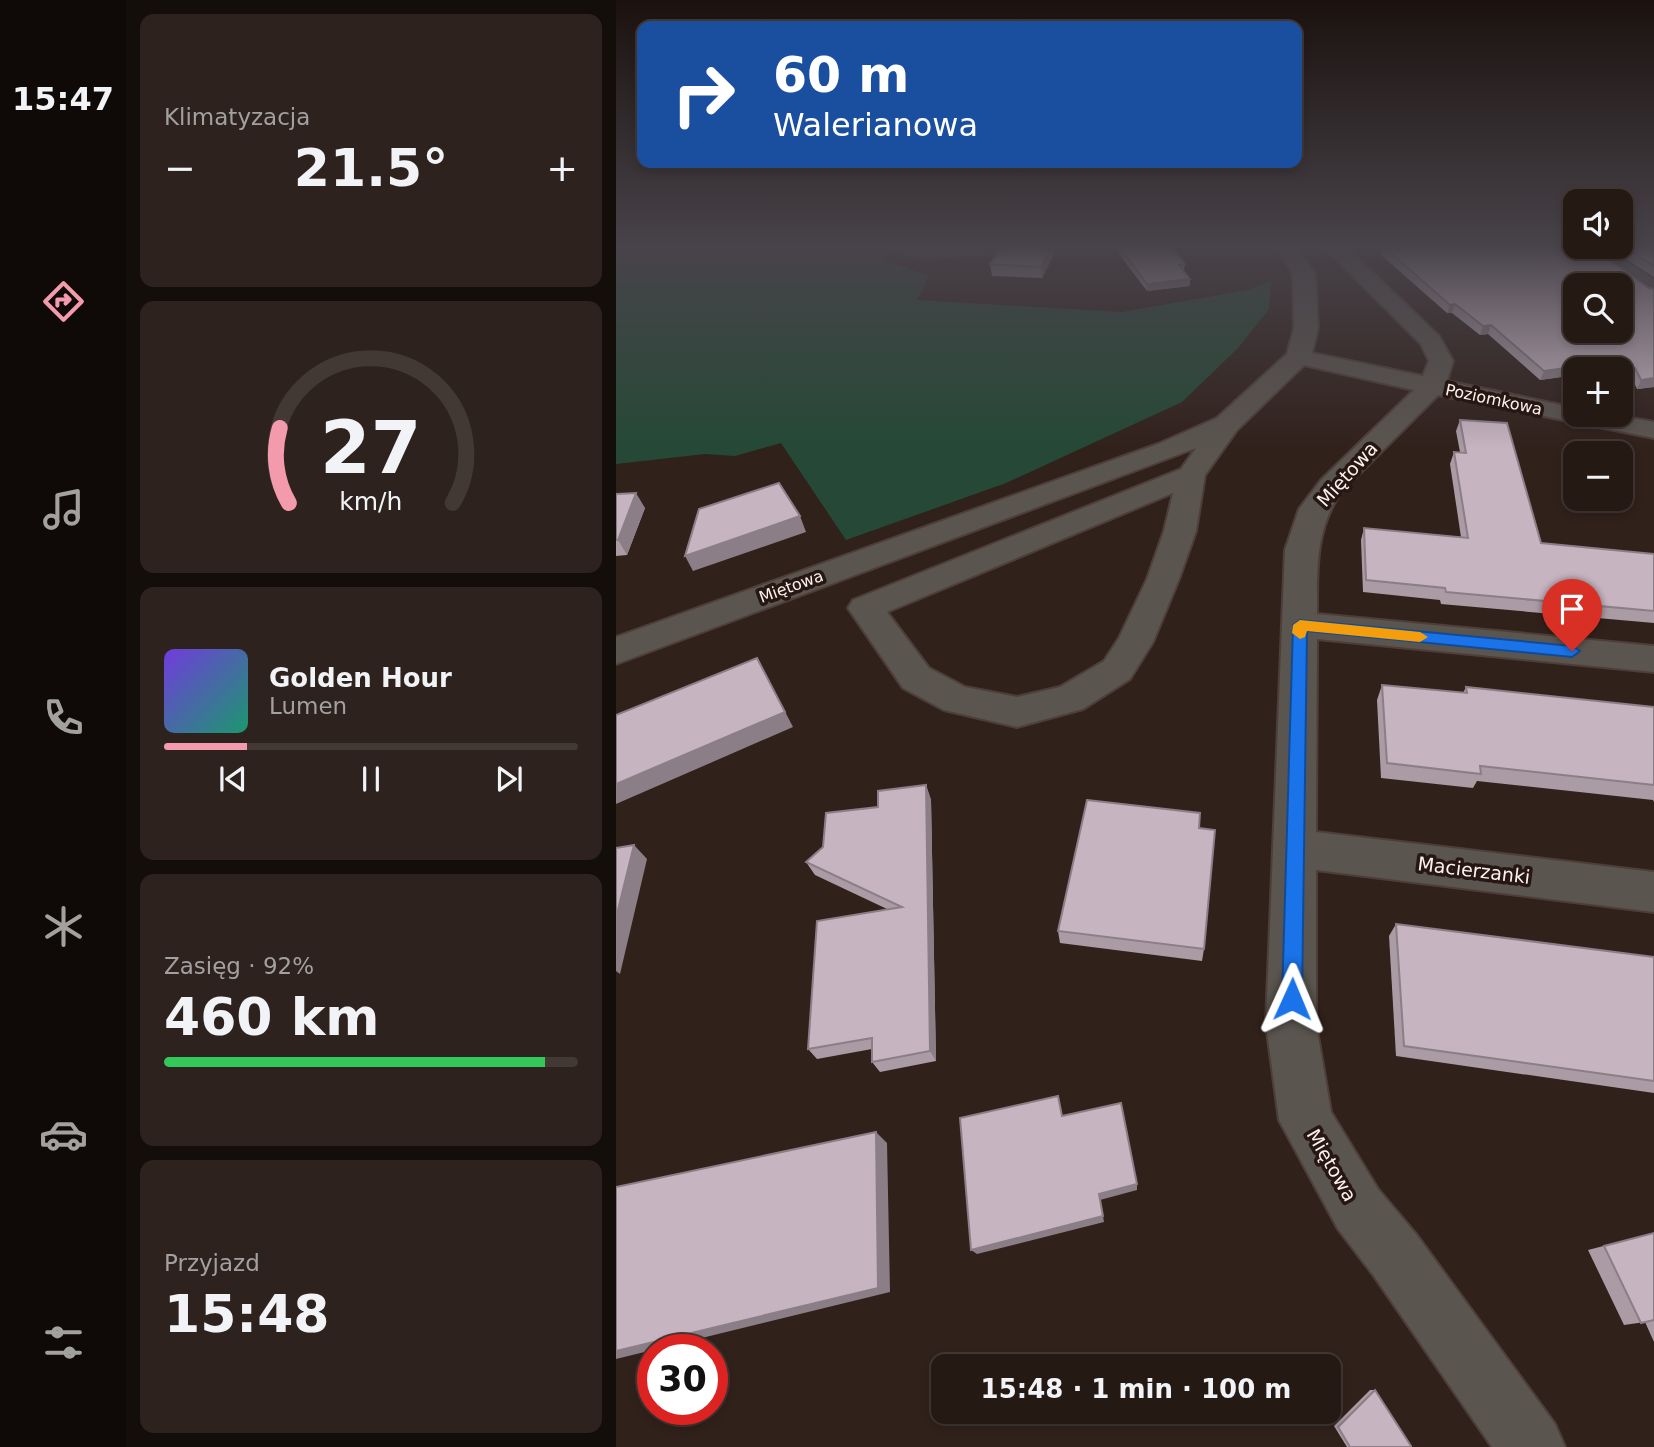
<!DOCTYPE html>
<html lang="pl">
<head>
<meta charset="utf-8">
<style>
	:root { --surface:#251914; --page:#2d221d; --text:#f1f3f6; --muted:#a3a0a0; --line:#423834; --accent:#f39aac }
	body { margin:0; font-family:"DejaVu Sans",sans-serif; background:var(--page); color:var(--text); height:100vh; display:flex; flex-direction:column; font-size:26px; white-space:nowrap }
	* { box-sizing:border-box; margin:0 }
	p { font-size:23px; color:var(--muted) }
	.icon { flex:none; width:38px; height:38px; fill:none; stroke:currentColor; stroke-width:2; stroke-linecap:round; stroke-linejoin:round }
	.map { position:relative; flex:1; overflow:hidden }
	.details { display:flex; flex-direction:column; gap:14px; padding:14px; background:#140e0b; width:490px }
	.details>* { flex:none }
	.banner { position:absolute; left:21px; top:21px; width:665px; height:147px; border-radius:14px; box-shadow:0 4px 10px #0003,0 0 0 2px var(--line); background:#1a4fa0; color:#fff; overflow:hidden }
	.controls { position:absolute; left:947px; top:189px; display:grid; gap:14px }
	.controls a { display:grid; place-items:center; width:70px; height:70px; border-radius:14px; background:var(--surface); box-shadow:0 4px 10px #0003,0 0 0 2px var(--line); font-size:35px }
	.speed { position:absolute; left:21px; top:1334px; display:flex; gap:14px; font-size:35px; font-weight:700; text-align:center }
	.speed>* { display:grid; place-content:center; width:91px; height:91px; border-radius:50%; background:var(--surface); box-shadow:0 4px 10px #0003,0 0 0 2px var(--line); line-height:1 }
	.speed .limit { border:10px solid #d22; background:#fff; color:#111 }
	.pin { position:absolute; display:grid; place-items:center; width:60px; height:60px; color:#fff; margin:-72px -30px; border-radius:50% 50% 50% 0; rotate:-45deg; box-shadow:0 0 7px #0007 }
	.pin .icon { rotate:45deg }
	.me { position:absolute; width:77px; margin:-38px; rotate:1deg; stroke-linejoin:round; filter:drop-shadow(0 0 5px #0008) }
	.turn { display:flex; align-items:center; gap:24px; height:147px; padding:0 21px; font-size:32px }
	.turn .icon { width:91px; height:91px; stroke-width:2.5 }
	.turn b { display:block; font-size:49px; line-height:60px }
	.big { font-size:52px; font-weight:700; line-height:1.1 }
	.details .tile { flex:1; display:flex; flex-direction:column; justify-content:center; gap:10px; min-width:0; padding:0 24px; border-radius:14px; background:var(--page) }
	.details .dial { align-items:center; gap:0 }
	.dial svg { height:182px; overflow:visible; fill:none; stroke:var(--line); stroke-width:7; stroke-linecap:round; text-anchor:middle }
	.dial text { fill:var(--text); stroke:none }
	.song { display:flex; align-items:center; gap:21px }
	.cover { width:84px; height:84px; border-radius:10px; background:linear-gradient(135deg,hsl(260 70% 55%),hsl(160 70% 35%)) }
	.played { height:7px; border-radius:4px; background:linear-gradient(90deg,var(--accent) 20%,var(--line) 20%) }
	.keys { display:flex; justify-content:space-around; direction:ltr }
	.heat { display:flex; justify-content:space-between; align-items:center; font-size:38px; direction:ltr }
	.charge { height:10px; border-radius:5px; background:linear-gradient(90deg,#34c759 92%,var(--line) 0) }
	.trip { position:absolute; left:315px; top:1354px; width:410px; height:70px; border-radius:14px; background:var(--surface); box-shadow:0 4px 10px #0003,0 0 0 2px var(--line); font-weight:700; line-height:70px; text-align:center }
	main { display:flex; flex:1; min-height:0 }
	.menu { display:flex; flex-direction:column; width:126px; justify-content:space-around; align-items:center; background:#0f0a08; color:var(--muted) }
	.menu .icon { width:49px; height:49px }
	.menu .active { color:var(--accent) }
	.menu b { font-size:32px; color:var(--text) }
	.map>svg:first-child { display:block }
	.green { fill:#254936 }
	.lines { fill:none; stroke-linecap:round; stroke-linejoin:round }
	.minor-casing { stroke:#4e3e39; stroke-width:4 }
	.minor { fill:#5b554f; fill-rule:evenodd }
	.wall { fill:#aa9ba5 }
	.shaded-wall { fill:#8b7e86 }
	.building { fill:#c6b4c0; stroke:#8b7e86; stroke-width:2; fill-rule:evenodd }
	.route { fill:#1a73e8; stroke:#114b97; stroke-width:2 }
	.slow { fill:#f59e0b }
	.labels { text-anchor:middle; stroke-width:7; stroke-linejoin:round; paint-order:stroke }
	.far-street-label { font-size:16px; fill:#fdf2ee; stroke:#271712 }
	.street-label { font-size:19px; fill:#fdf2ee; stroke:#271712 }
</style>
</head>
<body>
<main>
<nav class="menu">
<b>15:47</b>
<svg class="icon active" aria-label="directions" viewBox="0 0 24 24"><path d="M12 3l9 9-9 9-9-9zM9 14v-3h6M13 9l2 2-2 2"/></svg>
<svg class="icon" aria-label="music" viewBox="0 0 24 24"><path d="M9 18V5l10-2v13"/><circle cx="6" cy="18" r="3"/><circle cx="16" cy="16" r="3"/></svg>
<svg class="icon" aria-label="phone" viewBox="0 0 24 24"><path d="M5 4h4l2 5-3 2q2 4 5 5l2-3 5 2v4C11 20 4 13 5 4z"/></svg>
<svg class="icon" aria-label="climate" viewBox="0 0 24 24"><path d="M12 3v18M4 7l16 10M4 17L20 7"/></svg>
<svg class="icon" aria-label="car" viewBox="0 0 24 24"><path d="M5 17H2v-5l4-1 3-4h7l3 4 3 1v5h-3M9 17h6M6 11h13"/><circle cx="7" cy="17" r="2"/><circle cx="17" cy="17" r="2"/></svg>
<svg class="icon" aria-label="filters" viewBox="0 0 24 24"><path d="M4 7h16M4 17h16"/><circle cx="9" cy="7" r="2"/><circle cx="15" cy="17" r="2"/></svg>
</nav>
<section class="details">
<div class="tile"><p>Klimatyzacja</p>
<div class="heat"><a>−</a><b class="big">21.5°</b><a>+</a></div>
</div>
<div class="tile dial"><svg viewBox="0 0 100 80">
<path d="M14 69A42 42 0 1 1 86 69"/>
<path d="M14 69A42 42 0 0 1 10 36" stroke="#f39aac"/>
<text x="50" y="56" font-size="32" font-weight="700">27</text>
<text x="50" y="72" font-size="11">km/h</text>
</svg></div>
<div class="tile">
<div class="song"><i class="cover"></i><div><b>Golden Hour</b><p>Lumen</p></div></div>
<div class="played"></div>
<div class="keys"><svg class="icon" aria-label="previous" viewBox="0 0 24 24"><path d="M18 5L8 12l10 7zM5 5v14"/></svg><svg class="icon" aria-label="pause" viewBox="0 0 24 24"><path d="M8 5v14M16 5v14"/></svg><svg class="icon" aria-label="next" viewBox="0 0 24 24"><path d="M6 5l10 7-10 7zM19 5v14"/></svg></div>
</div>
<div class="tile"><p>Zasięg · 92%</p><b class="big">460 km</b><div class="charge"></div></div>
<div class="tile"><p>Przyjazd</p><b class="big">15:48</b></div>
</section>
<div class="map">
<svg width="1038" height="1447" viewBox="0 0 1038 1447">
	<rect width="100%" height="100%" fill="#31211b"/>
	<polygon class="green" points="0,246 257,246 268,260 313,276 301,300 506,312 632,290 655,281 653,309 622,348 566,402 390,483 230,540 165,443 119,456 89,454 0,464"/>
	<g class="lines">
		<g class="minor-casing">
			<g id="minor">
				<polygon points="273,246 394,246 391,250 384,252 307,258 276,250"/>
				<path d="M660 246H680L699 274 702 328 696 353 807 376 813 361 805 344 707 246H729L823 336 837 361 831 381 959 408V415H998L1038 422V438L822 395 725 492C699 530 701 570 701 614L1038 646V672L701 639 700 832 1038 872V912L700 870V1024L715 1112 762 1189 800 1234 939 1424 949 1447H876L758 1276 722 1229 663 1120 650 1024 669 550 683 509 705 480 798 390 688 365 621 430 589 475 580 531 563 579 537 642 514 679 467 709 401 727 328 710 287 688 232 608 237 600 565 469 580 448 0 664V637L542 444 601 418 671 354 678 328 677 274ZM557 493 548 531 531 579 503 638 488 661 444 687 401 697 349 687 313 668 271 612Z"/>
				<polygon points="965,247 988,247 1038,279 1038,296 1030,294"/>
			</g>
		</g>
		<use href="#minor" class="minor"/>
	</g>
	<g class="wall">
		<polygon points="387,246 442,246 426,278 376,276 374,264"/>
		<polygon points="500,246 555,246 569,264 568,271 574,286 531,291 505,257"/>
		<polygon points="766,246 959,246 1038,387 1021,389 1015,376 1009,379 1004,377 1004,369 959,369 959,375 924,380 872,334 864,335 836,313 831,313 764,254"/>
		<polygon points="1004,246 1038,246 1038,277 992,247"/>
		<polygon points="844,420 925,543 1038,554 1038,623 825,604 824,600 747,592 745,540 748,528 845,537 834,464 838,452 844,452 840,431"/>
		<polygon points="0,494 29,508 11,555 0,556"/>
		<polygon points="766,685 847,693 850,687 1038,707 1038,802 1037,800 861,781 857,788 765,778 761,700"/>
		<polygon points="310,785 315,800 320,1061 264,1072 256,1062 256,1049 201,1059 192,1049 271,909 199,875 190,862 262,807"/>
		<polygon points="583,828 588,949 586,961 444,943 442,931"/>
		<polygon points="780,924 1038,957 1038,1093 780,1056 773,936"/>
		<polygon points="1038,1233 1038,1342 1029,1322 1008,1325 972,1250"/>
		<polygon points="754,1390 759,1390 795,1447 731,1447 718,1426"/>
	</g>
	<g class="shaded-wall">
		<polygon points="436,246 442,246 426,278 425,267"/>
		<polygon points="574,279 574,286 531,291 531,284"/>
		<polygon points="839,304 836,313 831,313 834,305"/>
		<polygon points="875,325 872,334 864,335 867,326"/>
		<polygon points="977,364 975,369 959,369 959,375 924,380 928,371"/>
		<polygon points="999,365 997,369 981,369 982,368"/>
		<polygon points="1019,368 1015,376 1009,379 1014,370"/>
		<polygon points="1038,378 1038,387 1021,389 1025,380"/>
		<polygon points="20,493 29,508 11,555 2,540"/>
		<polygon points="184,516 190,532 77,571 69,556"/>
		<polygon points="141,658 177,727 0,804 0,784"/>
		<polygon points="310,785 315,800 320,1061 314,1051"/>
		<polygon points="18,845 31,859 4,974 0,971 0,918"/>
		<polygon points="260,1132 271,1143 274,1292 0,1359 0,1351"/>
		<polygon points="521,1184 521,1190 484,1200 483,1194"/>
		<polygon points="487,1216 488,1222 361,1254 355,1250"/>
	</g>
	<g class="building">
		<polygon points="387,246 436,246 425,267 374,264"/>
		<polygon points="503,246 555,246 569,264 563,265 574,279 531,284"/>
		<path d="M767 246 975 247 1033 288 1038 289V378L1025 380 1019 368 1014 370 999 365 982 368 977 364 928 371 875 325 867 326 839 304 834 305ZM959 285H1004V331H959Z"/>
		<polygon points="1007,246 1038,246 1038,266"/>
		<polygon points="844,420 891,423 925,543 1038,554 1038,611 830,592 829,588 750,580 748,528 852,538 838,452 850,453"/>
		<polygon points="163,483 184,516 69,556 83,509"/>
		<polygon points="20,493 2,540 0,540 0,494"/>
		<polygon points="141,658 169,712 0,784 0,715"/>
		<polygon points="766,685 851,693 850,687 1038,707 1038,785 864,766 865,774 771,763"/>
		<polygon points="310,785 314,1051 256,1062 256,1038 192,1049 201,921 286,907 190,862 207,847 210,813 262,807 262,791"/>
		<polygon points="471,800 584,813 583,828 599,830 588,949 442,931"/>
		<polygon points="18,845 0,918 0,848"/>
		<polygon points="780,924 1038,957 1038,1081 788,1046"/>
		<polygon points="442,1096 446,1116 505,1103 521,1184 483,1194 487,1216 355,1250 344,1118"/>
		<polygon points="260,1132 262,1288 0,1351 0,1187"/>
		<polygon points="1038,1233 1038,1320 1025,1323 988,1246"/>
		<polygon points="759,1390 795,1446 795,1447 734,1447 722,1427"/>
	</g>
	<linearGradient id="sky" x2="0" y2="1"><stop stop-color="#1b120f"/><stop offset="0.55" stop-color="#48434a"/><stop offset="1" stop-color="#48434a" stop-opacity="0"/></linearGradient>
	<rect width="1038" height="449" fill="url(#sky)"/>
	<polygon class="route" points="684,620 956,646 964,651 956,657 691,631 686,999 683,1006 676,1009 669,1006 666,999 677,625"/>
	<polygon class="slow" points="684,620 804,632 812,637 804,642 691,631 689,637 684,639 676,633 677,625"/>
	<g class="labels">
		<g class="far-street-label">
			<text transform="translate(878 399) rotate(12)" y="6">Poziomkowa</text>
			<text transform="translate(175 586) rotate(-20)" y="6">Miętowa</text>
		</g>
		<g class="street-label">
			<text transform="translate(731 474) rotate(-48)" y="7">Miętowa</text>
			<text transform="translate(858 870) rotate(7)" y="7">Macierzanki</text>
			<text transform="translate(716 1165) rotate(60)" y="7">Miętowa</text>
		</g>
	</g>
</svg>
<div class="controls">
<a><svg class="icon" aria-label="sound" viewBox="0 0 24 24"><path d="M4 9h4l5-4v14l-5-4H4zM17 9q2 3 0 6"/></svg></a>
<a><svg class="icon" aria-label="search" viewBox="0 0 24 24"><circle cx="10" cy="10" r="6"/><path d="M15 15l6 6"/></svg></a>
<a>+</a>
<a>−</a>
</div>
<div class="speed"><div class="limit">30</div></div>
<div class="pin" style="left:956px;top:651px;background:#d93025"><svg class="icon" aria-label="arrive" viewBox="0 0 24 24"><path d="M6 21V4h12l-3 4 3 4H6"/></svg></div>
<svg class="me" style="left:676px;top:999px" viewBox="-20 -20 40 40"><path d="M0-17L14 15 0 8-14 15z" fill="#1a73e8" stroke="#fff" stroke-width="4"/></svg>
<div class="trip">15:48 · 1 min · 100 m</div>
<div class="banner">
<div class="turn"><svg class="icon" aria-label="right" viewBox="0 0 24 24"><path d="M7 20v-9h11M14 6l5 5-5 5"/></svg><div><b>60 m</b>Walerianowa</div></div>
</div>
</div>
</main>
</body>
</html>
